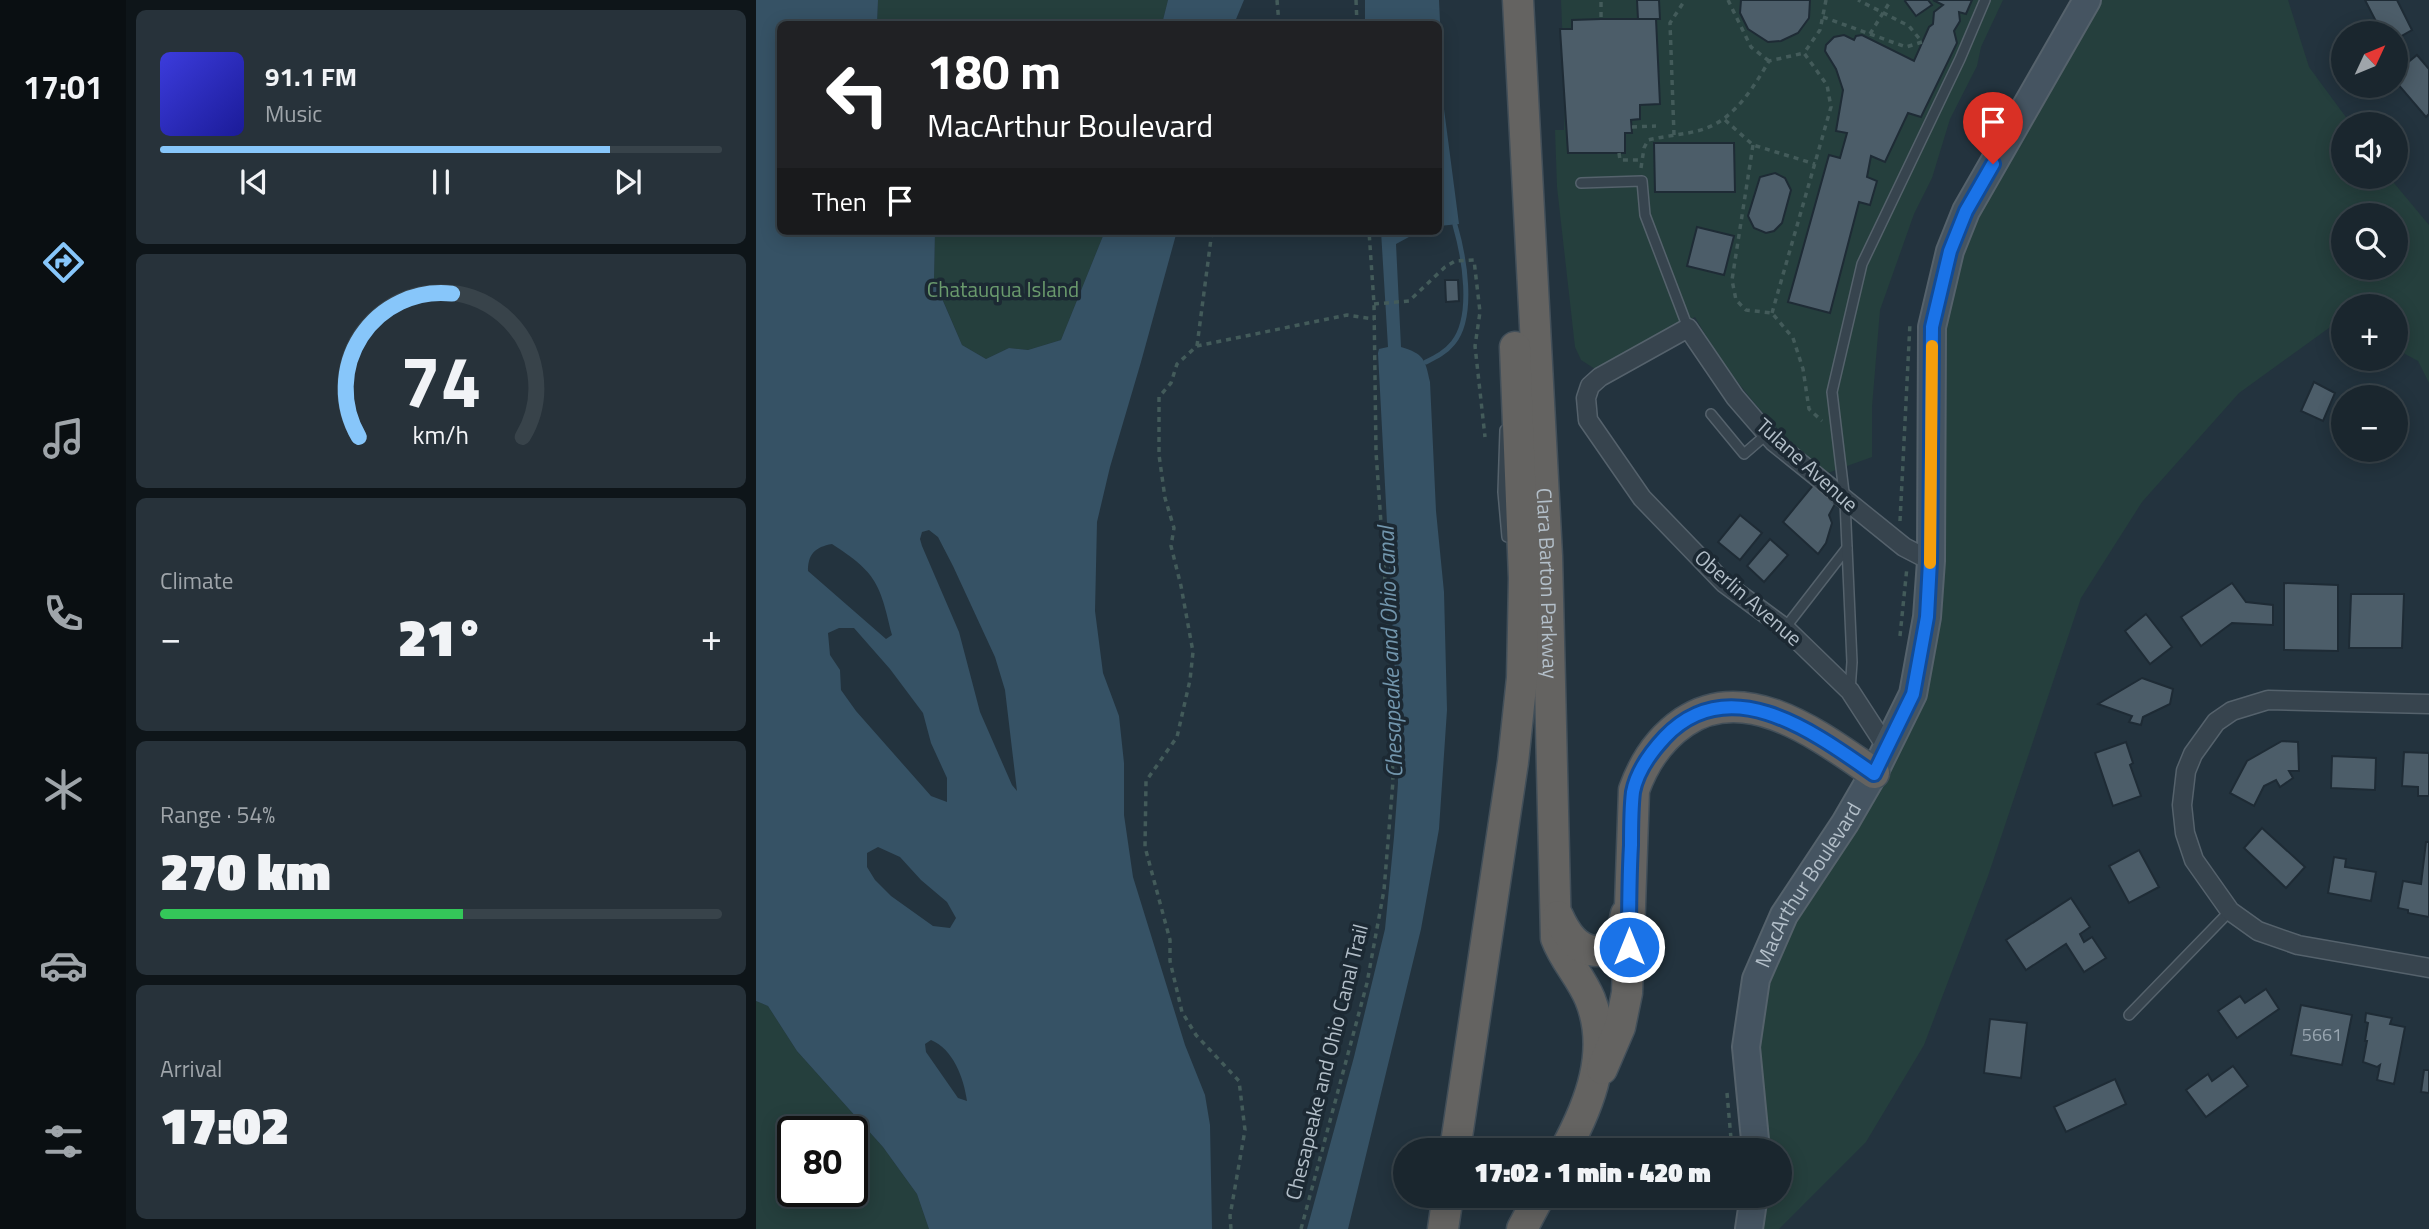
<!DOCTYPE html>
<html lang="en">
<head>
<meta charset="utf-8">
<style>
	:root { --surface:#1a262e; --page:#27323a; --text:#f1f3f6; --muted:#9fa5aa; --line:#38434a; --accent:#87c6fa }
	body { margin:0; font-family:"Titillium Web",sans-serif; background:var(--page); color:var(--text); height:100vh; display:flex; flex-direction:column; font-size:26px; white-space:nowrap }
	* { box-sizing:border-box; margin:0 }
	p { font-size:23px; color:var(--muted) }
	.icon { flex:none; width:38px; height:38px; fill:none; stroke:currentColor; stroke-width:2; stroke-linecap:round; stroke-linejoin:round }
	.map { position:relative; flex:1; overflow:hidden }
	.drawer { display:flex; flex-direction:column; gap:10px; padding:10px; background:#0e1519; width:630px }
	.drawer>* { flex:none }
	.top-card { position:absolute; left:21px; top:21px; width:665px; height:214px; border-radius:10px; box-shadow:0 4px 18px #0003,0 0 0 2px var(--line); background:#202124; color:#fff; overflow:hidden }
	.needle { width:46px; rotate:46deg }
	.fabs { position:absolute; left:1575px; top:21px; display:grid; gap:14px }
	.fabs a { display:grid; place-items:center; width:77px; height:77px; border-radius:50%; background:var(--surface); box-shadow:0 4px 18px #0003,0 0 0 2px var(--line); font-size:35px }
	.speed { position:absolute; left:21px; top:1116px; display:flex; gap:14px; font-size:35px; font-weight:700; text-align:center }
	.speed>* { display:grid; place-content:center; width:91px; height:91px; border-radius:50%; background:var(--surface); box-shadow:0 4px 18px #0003,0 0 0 2px var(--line); line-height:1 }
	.speed .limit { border:4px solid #111; border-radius:10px; background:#fff; color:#111 }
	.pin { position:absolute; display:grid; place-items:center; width:60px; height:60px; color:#fff; margin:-72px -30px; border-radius:50% 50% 50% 0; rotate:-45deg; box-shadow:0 0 7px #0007 }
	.pin .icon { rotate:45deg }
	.me { position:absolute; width:77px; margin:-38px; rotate:0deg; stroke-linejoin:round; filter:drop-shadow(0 0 5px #0008) }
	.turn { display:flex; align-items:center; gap:24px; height:147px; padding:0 35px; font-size:32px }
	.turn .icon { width:91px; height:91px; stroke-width:2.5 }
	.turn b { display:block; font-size:49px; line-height:60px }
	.then { display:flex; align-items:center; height:66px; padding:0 35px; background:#0003; gap:14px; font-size:26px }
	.big { font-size:52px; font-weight:800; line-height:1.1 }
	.drawer .widget { flex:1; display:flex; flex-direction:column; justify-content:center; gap:10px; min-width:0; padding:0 24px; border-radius:10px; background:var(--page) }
	.drawer .dial { align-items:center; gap:0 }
	.dial svg { height:182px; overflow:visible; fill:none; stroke:var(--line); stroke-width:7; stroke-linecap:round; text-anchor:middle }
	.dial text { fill:var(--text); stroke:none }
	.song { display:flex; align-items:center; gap:21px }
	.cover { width:84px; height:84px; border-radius:10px; background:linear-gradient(135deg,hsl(240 70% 55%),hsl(240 70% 35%)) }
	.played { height:7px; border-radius:4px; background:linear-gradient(90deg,var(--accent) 80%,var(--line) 80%) }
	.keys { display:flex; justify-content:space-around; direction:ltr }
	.heat { display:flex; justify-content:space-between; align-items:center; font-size:38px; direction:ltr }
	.charge { height:10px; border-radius:5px; background:linear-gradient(90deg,#34c759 54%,var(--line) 0) }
	.trip { position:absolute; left:637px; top:1138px; width:399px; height:70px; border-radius:35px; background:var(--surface); box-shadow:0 4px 18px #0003,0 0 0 2px var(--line); font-weight:800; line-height:70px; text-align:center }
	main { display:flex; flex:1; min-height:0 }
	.tabs { display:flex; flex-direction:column; width:126px; justify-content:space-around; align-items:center; background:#0a0f12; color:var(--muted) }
	.tabs .icon { width:49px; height:49px }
	.tabs .selected { color:var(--accent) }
	.tabs b { font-size:32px; color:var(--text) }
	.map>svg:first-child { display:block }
	.green { fill:#253f3d; fill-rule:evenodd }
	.water { fill:#365265; fill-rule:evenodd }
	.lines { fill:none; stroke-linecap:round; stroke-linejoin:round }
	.stream { stroke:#365265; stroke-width:5 }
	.building { fill:#4c5d69; stroke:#1e2b35; stroke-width:2 }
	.service-casing { stroke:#55626c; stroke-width:12 }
	.minor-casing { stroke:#55626c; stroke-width:21 }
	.secondary-casing { stroke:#55626c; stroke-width:30 }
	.trunk-casing { stroke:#424f59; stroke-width:33 }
	.path { stroke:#435b5a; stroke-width:3.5; stroke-dasharray:5 5; stroke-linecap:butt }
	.service { stroke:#37444e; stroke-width:9 }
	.minor { stroke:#37444e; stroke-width:18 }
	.secondary { stroke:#455461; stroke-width:26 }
	.trunk { stroke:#646361; stroke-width:30 }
	.route-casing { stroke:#114b97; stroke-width:18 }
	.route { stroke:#1a73e8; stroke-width:12 }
	.slow { stroke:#f59e0b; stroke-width:12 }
	.labels { text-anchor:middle; stroke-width:7; stroke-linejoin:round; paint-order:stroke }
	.number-label { font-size:18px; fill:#99a6b1 }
	.park-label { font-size:21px; fill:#6a9a6d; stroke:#1c2933 }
	.street-label { font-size:21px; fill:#b3bfc9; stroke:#1c2933 }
	.water-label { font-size:23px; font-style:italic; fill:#7296ad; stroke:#1c2933 }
</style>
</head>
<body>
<main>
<nav class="tabs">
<b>17:01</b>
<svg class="icon selected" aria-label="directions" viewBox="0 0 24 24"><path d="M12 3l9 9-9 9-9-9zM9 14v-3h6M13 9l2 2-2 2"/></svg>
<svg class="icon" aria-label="music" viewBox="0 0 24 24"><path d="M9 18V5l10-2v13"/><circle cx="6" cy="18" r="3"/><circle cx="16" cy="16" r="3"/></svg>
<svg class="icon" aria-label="phone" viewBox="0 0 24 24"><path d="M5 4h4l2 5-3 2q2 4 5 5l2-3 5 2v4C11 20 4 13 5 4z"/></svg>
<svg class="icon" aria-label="climate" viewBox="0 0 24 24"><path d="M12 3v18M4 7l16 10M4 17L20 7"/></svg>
<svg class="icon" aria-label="car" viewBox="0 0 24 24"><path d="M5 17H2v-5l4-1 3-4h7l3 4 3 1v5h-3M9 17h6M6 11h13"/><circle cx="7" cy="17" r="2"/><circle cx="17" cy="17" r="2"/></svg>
<svg class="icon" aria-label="filters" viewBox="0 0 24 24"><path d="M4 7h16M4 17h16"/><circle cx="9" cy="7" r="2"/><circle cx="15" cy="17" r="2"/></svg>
</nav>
<section class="drawer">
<div class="widget">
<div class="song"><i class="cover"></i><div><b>91.1 FM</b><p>Music</p></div></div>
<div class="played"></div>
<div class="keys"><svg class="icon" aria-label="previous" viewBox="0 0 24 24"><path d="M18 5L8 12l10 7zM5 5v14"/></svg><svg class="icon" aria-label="pause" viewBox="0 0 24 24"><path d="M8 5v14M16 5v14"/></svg><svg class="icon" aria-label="next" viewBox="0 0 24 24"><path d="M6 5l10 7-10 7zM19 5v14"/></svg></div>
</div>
<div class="widget dial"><svg viewBox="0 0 100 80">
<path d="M14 69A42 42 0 1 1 86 69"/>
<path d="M14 69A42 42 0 0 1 55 6" stroke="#87c6fa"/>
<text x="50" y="56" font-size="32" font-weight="700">74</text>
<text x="50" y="72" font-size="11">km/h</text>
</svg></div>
<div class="widget"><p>Climate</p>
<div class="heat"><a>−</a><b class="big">21°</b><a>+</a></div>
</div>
<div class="widget"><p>Range · 54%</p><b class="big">270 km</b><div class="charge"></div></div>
<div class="widget"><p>Arrival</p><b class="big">17:02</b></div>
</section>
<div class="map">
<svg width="1673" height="1229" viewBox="0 0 1673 1229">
	<rect width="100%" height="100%" fill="#23333e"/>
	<g class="green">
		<polygon points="122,0 412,0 406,24 121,24"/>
		<path d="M805 0H1247L1225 47 1221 66 1194 119 1176 178 1158 214 1124 310 1116 407V457L1069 474C1016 428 973 378 939 317L839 369 825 360 819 347 801 187 799 130H808L809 99Z"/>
		<path d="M1331 0H1532L1553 67 1595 124H1587V177H1633L1673 225V383L1662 361 1640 349V306H1587V321L1584 320 1483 393 1386 502 1325 598 1232 876 1168 1045 1110 1142 1023 1229H993L998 1195H1024V1150H1000V979L1157 694 1194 251ZM1587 215H1640V268H1587Z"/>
		<polygon points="179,231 349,231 305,340 272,350 253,348 230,359 206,345 178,279"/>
		<path d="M0 1001 12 1006 41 1051 127 1147 161 1194 173 1229H0ZM37 1132H96V1192H37Z"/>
	</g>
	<g class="water">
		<path d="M0 0H122L121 24H24V231H179L178 280 206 345 230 359 253 348 272 350 305 340 349 231H421L385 362 354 467 341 522 339 611 347 673 363 716 368 763V815L377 877 429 1045 449 1095 454 1125 456 1229H173L161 1194 127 1147 41 1051 12 1006 0 1001ZM173 530 182 537 197 566 239 657 249 690 261 791 256 785 224 712 203 632 166 546 164 539 166 532ZM76 544C121 573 124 584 136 635L130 639 52 571C52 554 59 547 76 544ZM83 628H98L134 669 167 713 175 743 191 778V802L175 796 100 711 85 690 84 670 74 655 72 633ZM122 847 144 857 165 880 191 902 200 918 194 928 177 926 135 896 119 880 111 867V853ZM175 1040C197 1049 208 1078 211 1101L202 1098 170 1052 169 1044Z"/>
		<polygon points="412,0 488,0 478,24 406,24"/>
		<polygon points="609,0 683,0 688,109 703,224 683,226 682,24 609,24"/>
		<path d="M625 231H664L640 244 645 347C668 354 669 359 674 382L680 511 688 592 691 710 683 829 665 929 592 1229H551L598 1057 629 929 638 837 642 783 641 712 622 353 623 349 632 347Z"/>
	</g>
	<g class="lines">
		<path class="stream" d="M670 362C680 357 690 352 697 343 719 316 708 256 699 225"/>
	</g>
	<g class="building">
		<polygon points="881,0 903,0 904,19 882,19"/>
		<polygon points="985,0 1054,0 1053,18 1042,33 1025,41 1012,42 992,29 984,13"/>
		<polygon points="1150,0 1172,0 1176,5 1160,16 1149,1"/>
		<polygon points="1177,0 1216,0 1210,14 1203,12 1204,21 1198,31 1201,43 1165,117 1152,113 1129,162 1115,156 1111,177 1121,181 1114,205 1103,202 1074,313 1032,302 1073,155 1084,158 1091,133 1080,131 1087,90 1080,69 1069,51 1070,45 1078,37 1088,35 1098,40 1100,36 1106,35 1158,61 1173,27 1177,24 1178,12 1187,5"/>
		<polygon points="1609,0 1641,0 1656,30 1640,39 1640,33 1626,33"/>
		<polygon points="845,19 900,19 904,104 884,105 884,119 875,120 876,133 869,133 869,153 812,153 804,29 816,29 816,20"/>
		<polygon points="1661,55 1673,69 1673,114 1670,117 1640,82 1640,72"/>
		<polygon points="898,143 978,143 979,192 899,192"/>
		<polygon points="1019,173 1029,178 1035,190 1026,223 1018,231 1010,233 998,228 992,216 1004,177"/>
		<polygon points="941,227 978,236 968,275 931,266"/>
		<polygon points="689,280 702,280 703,301 690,302"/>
		<polygon points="1558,382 1579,393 1567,421 1545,411"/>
		<polygon points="1058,484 1079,504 1073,515 1076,523 1070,543 1062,554 1027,522"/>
		<polygon points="984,515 1006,533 984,560 962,542"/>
		<polygon points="1014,539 1032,555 1008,582 991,566"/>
		<polygon points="1476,583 1490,602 1517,605 1517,625 1476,623 1445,646 1425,617"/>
		<polygon points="1528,583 1582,585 1582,651 1528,650"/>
		<polygon points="1595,594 1648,594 1646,648 1593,648"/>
		<polygon points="1390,614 1416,647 1394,664 1369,631"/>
		<polygon points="1386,678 1417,689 1414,704 1387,717 1385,725 1373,722 1376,716 1342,704"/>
		<polygon points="1526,741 1542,742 1543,771 1533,771 1537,778 1524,787 1520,780 1508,786 1498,806 1474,793 1491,761"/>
		<polygon points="1370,742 1377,763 1374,765 1385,796 1357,806 1339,753"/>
		<polygon points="1648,752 1673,753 1673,796 1662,796 1662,787 1646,786"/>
		<polygon points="1576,756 1620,758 1619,790 1575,788"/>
		<polygon points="1506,828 1549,867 1530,888 1488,848"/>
		<polygon points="1670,842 1673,842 1673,917 1652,913 1652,910 1642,908 1647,881 1665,884"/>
		<polygon points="1383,850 1403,887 1373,903 1353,866"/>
		<polygon points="1578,857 1590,859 1589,867 1620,872 1615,901 1572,893"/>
		<polygon points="1315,898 1334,927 1324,934 1328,942 1336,937 1350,958 1328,972 1310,944 1270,970 1250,940"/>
		<polygon points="1510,989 1523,1009 1481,1038 1462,1011 1484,996 1489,1003"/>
		<polygon points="1545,1005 1596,1015 1586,1065 1535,1055"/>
		<polygon points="1610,1013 1636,1018 1634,1024 1649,1027 1638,1084 1621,1080 1624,1065 1621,1067 1607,1062 1611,1041 1609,1041 1612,1023 1609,1022"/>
		<polygon points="1234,1019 1271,1023 1265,1078 1228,1073"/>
		<polygon points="1477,1066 1492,1086 1450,1117 1430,1090 1452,1074 1456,1081"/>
		<polygon points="1668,1070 1673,1070 1673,1093 1665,1092"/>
		<polygon points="1359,1079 1370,1104 1310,1132 1298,1107"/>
	</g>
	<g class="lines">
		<g class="service-casing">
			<g id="service">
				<polyline points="825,183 886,181 889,215 932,328"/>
				<polyline points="955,414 988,454 1011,434"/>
				<polyline points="749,430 747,492 751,537"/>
				<polyline points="1029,628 1091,548"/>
				<polyline points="1094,691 1096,662 1089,501 1076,392 1106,264 1204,59 1229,0"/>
				<polyline points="1373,1015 1474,911"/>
			</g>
		</g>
		<g class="minor-casing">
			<g id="minor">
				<polyline points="1673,704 1512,700 1476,711 1460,722 1437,754 1430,771 1426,805 1429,833 1438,860 1474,911 1502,931 1542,945 1673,968"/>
				<polyline points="1131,748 1094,691 1029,628 968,583 886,498 832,420 830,398 834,386 844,377 932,328 979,397 1018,442 1148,547 1175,561"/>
			</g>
		</g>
		<g class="secondary-casing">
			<g id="secondary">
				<path id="s1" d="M1000 1150 990 1047 1000 979 1028 915 1089 823 1118 773 1157 694 1171 617 1175 561 1176 327 1194 251 1210 211 1331 0"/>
				<polyline points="993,1229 998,1195"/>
			</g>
		</g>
		<g class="trunk-casing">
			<g id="trunk">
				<path id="s2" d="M762 0 791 556 800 938C808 960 825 977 834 999 855 1051 834 1104 809 1150"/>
				<path d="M802 916C810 934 825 956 848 950 855 947 861 943 865 936 868 930 868 921 870 914"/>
				<path d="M846 1069 864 1027 871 993 878 790C888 762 903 739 928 722 992 679 1066 738 1118 773"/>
				<polyline points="699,1150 757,762 766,678 768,578 759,347"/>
				<polyline points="687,1229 692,1195"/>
				<polyline points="766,1229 784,1195"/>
			</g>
		</g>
		<g class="path">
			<polyline points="521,0 523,24"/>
			<polyline points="600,0 601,24"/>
			<polyline points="972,0 995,47 1013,61"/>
			<polyline points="845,2 845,19"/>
			<polyline points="1067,17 1150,47 1166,42 1153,26 1102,0"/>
			<polyline points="1114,34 1135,0"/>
			<polyline points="969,120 997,145 1059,164"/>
			<polyline points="876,127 900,126"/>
			<polyline points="918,135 914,23 929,0"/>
			<polyline points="997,145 976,280 980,300 990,310 1016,313 1037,338 1047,369 1053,409 1066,421"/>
			<polyline points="863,153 864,160 885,160"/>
			<path d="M885 168 888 148 892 140C908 136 925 135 941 131 976 123 996 90 1013 61L1048 53"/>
			<polyline points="618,304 653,301 689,267 699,261 718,260 724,312 719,346 729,437"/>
			<polyline points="1016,313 1075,107 1071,85 1048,53 1064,30 1070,0"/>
			<polyline points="441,346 456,231"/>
			<polyline points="1144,521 1154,323"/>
			<polyline points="1144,636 1151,567"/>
			<polyline points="971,1093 976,1150"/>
			<polyline points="475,1229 474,1216 489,1130 483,1081 440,1035 426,1012 414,961 414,940 389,847 390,781 421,737 434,680 437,652 425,586 415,546 418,528 409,498 403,455 403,397 415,383 421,364 441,346 591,315 618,319"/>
			<polyline points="545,1229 611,983 628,890 637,781 631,609 620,452 618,304 613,231"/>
		</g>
		<use href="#service" class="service"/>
		<use href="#minor" class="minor"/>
		<use href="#secondary" class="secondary"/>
		<use href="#trunk" class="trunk"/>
	</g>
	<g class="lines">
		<g class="route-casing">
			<path id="route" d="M873 947C873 913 873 879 875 845 875 828 875 809 877 792 881 771 895 752 909 737 974 669 1059 733 1118 774L1157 694 1171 617 1174 561 1176 327 1194 251 1210 211 1237 164"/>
		</g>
		<use href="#route" class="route"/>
		<polyline class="slow" points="1174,563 1176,346"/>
	</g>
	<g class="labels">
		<g class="number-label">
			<text x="1566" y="1041">5661</text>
		</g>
		<g class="park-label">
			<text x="247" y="297">Chatauqua Island</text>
		</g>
		<g class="street-label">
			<text transform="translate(1051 465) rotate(42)" y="7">Tulane Avenue</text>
			<text dy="7" stroke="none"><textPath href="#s2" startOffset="584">Clara Barton Parkway</textPath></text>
			<text transform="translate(992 598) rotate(41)" y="7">Oberlin Avenue</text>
			<text dy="7" stroke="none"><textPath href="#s1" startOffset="280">MacArthur Boulevard</textPath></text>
			<text transform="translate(571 1062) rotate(-76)" y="7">Chesapeake and Ohio Canal Trail</text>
		</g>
		<g class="water-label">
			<text transform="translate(634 652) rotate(-92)" y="8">Chesapeake and Ohio Canal</text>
		</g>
	</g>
</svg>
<div class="fabs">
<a><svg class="needle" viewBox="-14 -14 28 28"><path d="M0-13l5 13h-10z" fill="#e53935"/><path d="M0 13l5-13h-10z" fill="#9fa5aa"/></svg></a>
<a><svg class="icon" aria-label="sound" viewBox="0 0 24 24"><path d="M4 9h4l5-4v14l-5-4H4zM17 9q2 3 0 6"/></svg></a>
<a><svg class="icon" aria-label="search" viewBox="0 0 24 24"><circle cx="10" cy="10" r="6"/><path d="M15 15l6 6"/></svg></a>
<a>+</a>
<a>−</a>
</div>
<div class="speed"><div class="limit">80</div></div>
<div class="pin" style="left:1237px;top:164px;background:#d93025"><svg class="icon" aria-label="arrive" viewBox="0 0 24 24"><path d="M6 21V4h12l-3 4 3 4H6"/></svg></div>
<svg class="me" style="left:873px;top:947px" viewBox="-20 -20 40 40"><circle r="17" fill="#1a73e8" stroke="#fff" stroke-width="3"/><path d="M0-11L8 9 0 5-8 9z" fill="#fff"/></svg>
<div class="trip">17:02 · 1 min · 420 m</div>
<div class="top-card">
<div class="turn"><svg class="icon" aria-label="left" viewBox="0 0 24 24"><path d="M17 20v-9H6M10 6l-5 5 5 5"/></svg><div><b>180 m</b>MacArthur Boulevard</div></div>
<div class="then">Then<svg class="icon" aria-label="arrive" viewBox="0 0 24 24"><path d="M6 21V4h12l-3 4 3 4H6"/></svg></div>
</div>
</div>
</main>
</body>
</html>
